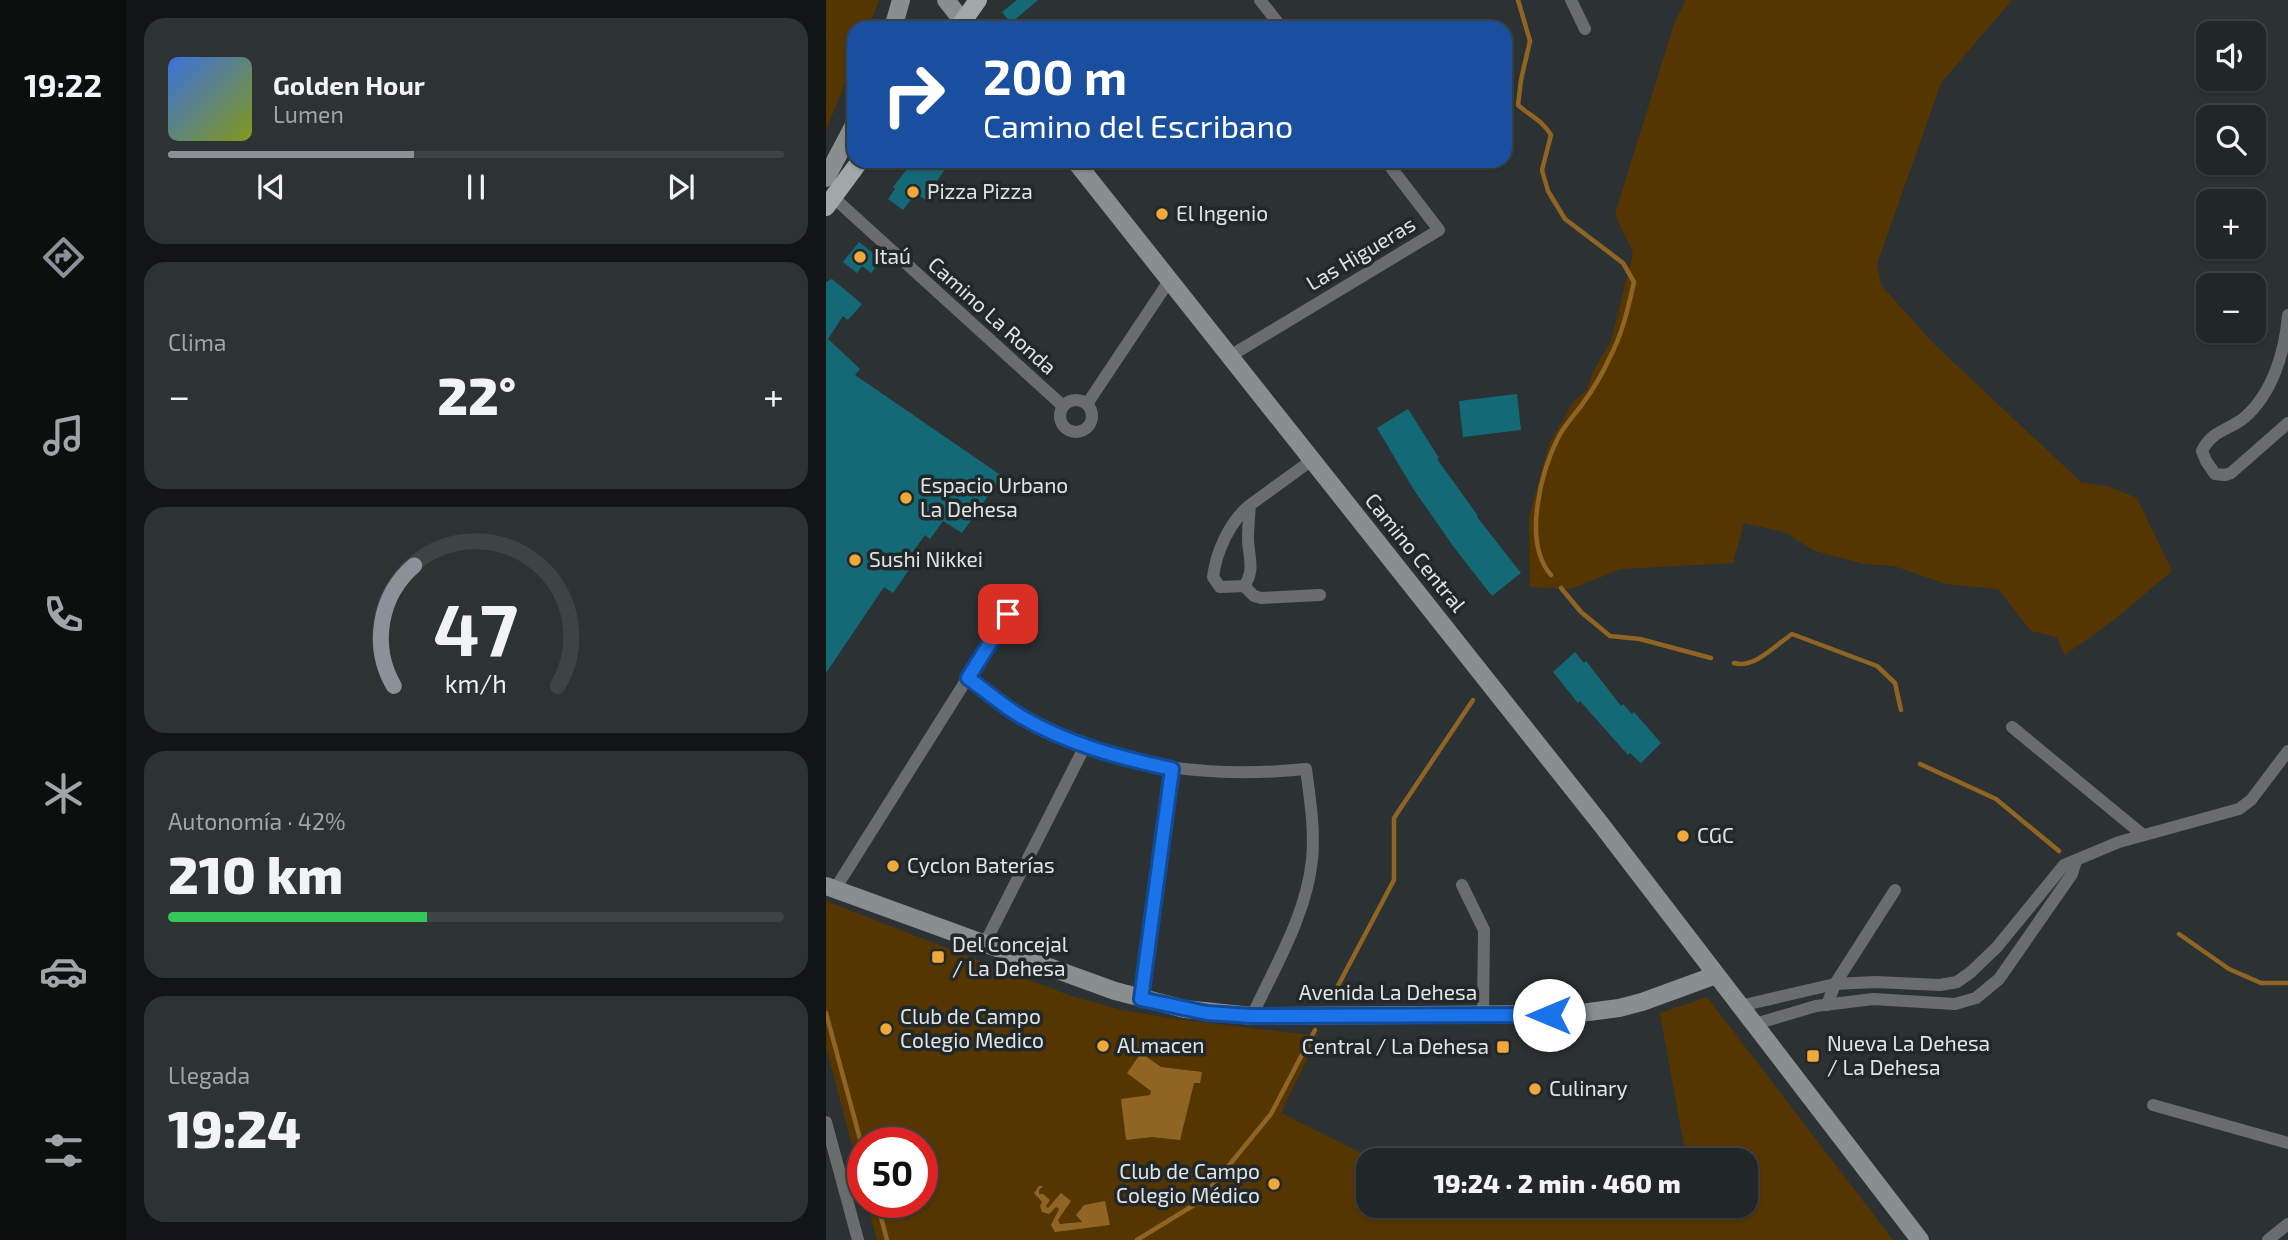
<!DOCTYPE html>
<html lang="es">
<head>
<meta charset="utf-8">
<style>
	:root { --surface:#212626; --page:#2d3232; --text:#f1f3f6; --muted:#a2a5a7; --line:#3e4343; --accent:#8c9099 }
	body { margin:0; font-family:"Exo 2",sans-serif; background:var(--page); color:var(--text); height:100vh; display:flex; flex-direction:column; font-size:26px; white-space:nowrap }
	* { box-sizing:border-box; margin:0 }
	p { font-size:23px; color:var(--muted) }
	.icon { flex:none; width:38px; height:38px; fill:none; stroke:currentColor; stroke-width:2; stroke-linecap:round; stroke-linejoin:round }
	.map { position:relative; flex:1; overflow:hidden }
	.side { display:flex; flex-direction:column; gap:18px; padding:18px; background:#121515; width:700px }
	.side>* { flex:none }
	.hud { position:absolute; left:21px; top:21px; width:665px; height:147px; border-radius:21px; box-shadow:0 2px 5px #0004,0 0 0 2px var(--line); background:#1a4fa0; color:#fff; overflow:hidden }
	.tools { position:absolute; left:1370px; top:21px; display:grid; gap:14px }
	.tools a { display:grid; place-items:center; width:70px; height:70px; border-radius:14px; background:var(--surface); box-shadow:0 2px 5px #0004,0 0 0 2px var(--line); font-size:35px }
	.speed { position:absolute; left:21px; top:1127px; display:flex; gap:14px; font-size:35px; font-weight:700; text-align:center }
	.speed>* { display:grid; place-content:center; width:91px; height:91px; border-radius:50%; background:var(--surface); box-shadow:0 2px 5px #0004,0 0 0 2px var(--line); line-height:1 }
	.speed .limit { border:10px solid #d22; background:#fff; color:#111 }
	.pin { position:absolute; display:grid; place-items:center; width:60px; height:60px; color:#fff; margin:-30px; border-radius:14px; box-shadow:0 4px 10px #0006 }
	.me { position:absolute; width:77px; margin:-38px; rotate:270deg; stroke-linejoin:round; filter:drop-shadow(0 0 5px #0008) }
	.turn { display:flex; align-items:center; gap:24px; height:147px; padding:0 21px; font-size:32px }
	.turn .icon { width:91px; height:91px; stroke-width:2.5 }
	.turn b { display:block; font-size:49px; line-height:60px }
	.big { font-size:52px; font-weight:800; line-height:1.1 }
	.side .tile { flex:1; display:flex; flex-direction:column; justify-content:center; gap:10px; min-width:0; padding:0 24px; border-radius:21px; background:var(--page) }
	.side .dial { align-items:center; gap:0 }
	.dial svg { height:182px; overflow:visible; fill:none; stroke:var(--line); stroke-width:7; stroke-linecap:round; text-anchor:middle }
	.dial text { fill:var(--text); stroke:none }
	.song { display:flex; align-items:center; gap:21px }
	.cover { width:84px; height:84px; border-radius:10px; background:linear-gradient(135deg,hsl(220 70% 55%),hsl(70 70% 35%)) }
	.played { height:7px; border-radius:4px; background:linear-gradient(90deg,var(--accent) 40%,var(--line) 40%) }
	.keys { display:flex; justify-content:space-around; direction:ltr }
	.heat { display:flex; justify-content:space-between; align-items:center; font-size:38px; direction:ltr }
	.charge { height:10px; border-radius:5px; background:linear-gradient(90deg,#34c759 42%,var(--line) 0) }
	.trip { position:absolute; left:530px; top:1148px; width:402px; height:70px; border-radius:21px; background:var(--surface); box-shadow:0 2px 5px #0004,0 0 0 2px var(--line); font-weight:800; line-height:70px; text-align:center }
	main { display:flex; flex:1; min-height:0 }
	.menu { display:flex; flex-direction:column; width:126px; justify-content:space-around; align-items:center; background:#0d0f0f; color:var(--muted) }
	.menu .icon { width:49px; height:49px }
	.menu .active { color:var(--accent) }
	.menu b { font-size:32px; color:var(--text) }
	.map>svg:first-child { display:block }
	.green { fill:#553600 }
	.water { fill:#906524 }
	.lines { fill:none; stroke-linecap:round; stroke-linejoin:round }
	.stream { stroke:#906524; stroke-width:4.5 }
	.building { fill:#136a76 }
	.street { stroke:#6a6d6d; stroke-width:12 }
	.secondary { stroke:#898e8f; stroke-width:18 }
	.primary { stroke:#a2a8a9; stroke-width:18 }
	.route-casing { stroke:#114b97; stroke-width:18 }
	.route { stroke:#1a73e8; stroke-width:12 }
	.poi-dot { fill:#eea83c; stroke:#222829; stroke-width:2.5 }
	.labels { text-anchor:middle; stroke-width:7; stroke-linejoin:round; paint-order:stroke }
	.poi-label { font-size:21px; fill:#e0e4e5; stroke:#222829; text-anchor:start }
	.street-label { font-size:21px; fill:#e0e4e5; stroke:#222829 }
</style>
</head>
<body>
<main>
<nav class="menu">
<b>19:22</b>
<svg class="icon active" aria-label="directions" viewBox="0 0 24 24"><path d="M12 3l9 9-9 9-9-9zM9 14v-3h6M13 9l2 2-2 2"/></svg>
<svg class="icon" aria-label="music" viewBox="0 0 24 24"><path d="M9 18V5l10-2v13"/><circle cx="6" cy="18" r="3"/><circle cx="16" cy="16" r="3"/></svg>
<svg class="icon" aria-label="phone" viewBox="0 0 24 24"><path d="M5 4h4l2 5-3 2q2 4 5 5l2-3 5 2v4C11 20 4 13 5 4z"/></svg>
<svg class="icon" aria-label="climate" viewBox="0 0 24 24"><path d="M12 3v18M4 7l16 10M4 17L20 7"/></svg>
<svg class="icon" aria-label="car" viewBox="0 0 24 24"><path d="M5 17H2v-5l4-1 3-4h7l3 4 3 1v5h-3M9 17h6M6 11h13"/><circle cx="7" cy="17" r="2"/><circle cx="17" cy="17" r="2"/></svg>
<svg class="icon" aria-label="filters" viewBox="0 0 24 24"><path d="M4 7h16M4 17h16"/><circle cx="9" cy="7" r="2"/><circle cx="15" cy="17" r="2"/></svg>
</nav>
<section class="side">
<div class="tile">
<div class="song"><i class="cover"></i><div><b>Golden Hour</b><p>Lumen</p></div></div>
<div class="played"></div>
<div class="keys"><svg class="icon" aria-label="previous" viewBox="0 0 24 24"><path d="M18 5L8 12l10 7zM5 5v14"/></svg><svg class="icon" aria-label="pause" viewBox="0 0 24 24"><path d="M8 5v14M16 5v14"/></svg><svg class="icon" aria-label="next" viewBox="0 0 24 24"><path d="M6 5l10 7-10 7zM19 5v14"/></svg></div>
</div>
<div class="tile"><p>Clima</p>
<div class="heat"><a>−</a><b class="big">22°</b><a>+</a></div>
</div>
<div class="tile dial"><svg viewBox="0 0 100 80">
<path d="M14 69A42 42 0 1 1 86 69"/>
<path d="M14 69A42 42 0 0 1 23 16" stroke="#8c9099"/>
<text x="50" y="56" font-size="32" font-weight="700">47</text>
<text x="50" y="72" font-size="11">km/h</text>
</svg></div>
<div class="tile"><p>Autonomía · 42%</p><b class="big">210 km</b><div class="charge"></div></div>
<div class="tile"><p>Llegada</p><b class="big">19:24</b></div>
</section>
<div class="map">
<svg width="1462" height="1240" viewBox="0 0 1462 1240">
	<rect width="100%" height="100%" fill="#2c3233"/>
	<g class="green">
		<polygon points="0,0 53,0 42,28 28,28 28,62 0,130"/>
		<polygon points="860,0 1186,0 1115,83 1051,264 1055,285 1108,344 1255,482 1284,487 1311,498 1346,571 1289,619 1239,655 1231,637 1205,631 1172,589 1120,584 1068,566 1038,564 989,551 958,532 918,523 907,563 795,569 745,589 704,587 703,517 723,444 748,401 761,390 768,370 785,341 807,253 789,214 848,24"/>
		<polygon points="0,901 245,996 296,1010 349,1019 492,1036 455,1113 550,1160 542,1160 542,1206 920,1206 920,1160 794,1160 860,1157 834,1013 881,997 1067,1240 51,1240 41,1202 96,1202 96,1143 37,1143 37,1187 0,1047"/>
	</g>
	<g class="water">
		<polygon points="315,1053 335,1067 376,1072 374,1083 368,1083 354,1140 326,1137 300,1140 295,1099 324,1095 325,1091 301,1073"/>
		<polygon points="213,1186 217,1186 213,1190 213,1194 217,1194 224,1200 220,1206 222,1208 235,1193 245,1201 232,1220 234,1224 256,1222 250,1215 258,1205 279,1201 284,1225 229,1232 225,1225 233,1209 230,1207 223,1214 216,1212 214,1206 216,1202 208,1193"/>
	</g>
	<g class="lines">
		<g class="stream">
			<path d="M692 0 704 41 695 80 692 105C705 117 715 119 725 135L716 170 722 191 739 219 797 263 808 282C802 309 796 335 783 359 776 375 766 391 755 406 748 415 739 425 733 436 715 471 696 542 725 575"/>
			<polyline points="735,588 755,612 784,636 814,639 885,658"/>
			<path d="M908 663C928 669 950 645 966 634L1051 666 1069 683 1075 710"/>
			<polyline points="1094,764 1170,799 1233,851"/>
			<polyline points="1353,934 1403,969 1435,983 1462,983"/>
			<polyline points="506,997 568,880 568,818 647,700"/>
			<polyline points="0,1013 37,1150"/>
			<polyline points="51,1202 61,1240"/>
			<polyline points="311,1240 373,1202 445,1114 489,1030"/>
		</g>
	</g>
	<g class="building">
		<polygon points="191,0 212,0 185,23 176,12"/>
		<polygon points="87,161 125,161 105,189 108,191 101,201 90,193 77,210 62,199 69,189 67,187"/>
		<polygon points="33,242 56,260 45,273 36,266 31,273 17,262"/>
		<polygon points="6,279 36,304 22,320 17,316 2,339 34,369 29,375 176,476 136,533 117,521 104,539 99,535 86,553 92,557 67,593 58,587 0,673 0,282"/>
		<polygon points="691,394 695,430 637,437 633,401"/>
		<polygon points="582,409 613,458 611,459 652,516 651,517 695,573 666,596 630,550 588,490 551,428"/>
		<polygon points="749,652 758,663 760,661 795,706 797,704 806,714 808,712 835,743 815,763 804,753 802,755 754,701 752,703 727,672"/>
	</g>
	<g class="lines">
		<g class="street">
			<polyline points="434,0 456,28"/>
			<polyline points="745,0 759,29"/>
			<polyline points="7,197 237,406"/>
			<path d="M1462 315C1459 351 1447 393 1418 418 1403 430 1385 431 1376 451L1380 461 1389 474 1399 475 1405 473 1462 423"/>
			<polyline points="404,356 613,230 560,161"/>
			<circle cx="250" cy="416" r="16"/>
			<polyline points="261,404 343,281"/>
			<path d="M424 505C423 516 422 529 422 540 423 558 429 571 418 586L394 587 387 577C390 552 404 521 424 505L486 460"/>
			<polyline points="418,586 428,596 435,598 494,595"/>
			<path d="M142 678C159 690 176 705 194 716 280 767 382 779 480 769 484 799 489 830 486 860 480 916 449 966 426 1016"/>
			<polyline points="1186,727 1317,835"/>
			<polyline points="636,885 658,930 657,1015"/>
			<polyline points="9,889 195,593"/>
			<polyline points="158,945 259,746"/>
			<polyline points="315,999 346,769"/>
			<polyline points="1001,1005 1009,984 1069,890"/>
			<polyline points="914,1006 1009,984 1049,982 1114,985 1131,982 1145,972 1171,947 1238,865 1293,842 1413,809 1425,800 1462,751"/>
			<polyline points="929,1024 990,1006 1047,999 1129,1004 1150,998 1173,979 1246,874 1250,861"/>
			<polyline points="1327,1105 1462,1143"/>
			<polyline points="0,1122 32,1240"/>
			<polyline points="1442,1240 1462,1224"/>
		</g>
		<g class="secondary">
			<polyline points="120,0 142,28"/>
			<polyline points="67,28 75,0"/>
			<polyline points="249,161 774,823 1094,1240"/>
			<polyline points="0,178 28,125"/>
			<polyline points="0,886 289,991 359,1009 426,1016 747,1014 793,1008 816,1002 890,975"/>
		</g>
		<g class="primary">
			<polyline points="132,28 152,0"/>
			<polyline points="0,207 34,161"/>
		</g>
	</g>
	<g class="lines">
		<g class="route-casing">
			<path id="route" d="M182 614 142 678C159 690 176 705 194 716 241 744 294 758 346 769L315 999 381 1013 426 1016 723 1015"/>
		</g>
		<use href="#route" class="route"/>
	</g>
	<g class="poi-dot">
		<circle cx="87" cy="192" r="7"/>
		<circle cx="336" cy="214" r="7"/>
		<circle cx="34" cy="257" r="7"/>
		<circle cx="80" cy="498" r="7"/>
		<circle cx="29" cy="560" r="7"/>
		<circle cx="857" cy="836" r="7"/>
		<circle cx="67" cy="866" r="7"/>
		<rect x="105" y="950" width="14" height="14" rx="3.5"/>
		<circle cx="60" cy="1029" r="7"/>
		<circle cx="277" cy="1046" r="7"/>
		<rect x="670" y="1040" width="14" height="14" rx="3.5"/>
		<rect x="980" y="1049" width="14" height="14" rx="3.5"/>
		<circle cx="709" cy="1089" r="7"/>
		<circle cx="448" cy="1184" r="7"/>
	</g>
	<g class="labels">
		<g class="poi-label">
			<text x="101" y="199">Pizza Pizza</text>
			<text x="350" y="221">El Ingenio</text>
			<text x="48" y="264">Itaú</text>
			<text x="94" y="493">Espacio Urbano<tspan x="94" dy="24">La Dehesa</tspan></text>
			<text x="43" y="567">Sushi Nikkei</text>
			<text x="871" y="843">CGC</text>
			<text x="81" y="873">Cyclon Baterías</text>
			<text x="126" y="952">Del Concejal<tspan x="126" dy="24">/ La Dehesa</tspan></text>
			<text x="74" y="1024">Club de Campo<tspan x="74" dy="24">Colegio Medico</tspan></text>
			<text x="1001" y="1051">Nueva La Dehesa<tspan x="1001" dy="24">/ La Dehesa</tspan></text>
			<text x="291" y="1053">ALmacen</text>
			<text x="663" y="1054" text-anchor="end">Central / La Dehesa</text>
			<text x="723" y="1096">Culinary</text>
			<text x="434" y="1179" text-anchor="end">Club de Campo<tspan x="434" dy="24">Colegio Médico</tspan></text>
		</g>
		<g class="street-label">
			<text transform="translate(535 254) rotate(-31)" y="7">Las Higueras</text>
			<text transform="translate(166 316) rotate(42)" y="7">Camino La Ronda</text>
			<text transform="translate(589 553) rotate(51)" y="7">Camino Central</text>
			<text x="562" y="1000">Avenida La Dehesa</text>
		</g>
	</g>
</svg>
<div class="tools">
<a><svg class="icon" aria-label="sound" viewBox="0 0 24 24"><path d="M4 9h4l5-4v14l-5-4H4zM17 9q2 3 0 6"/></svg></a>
<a><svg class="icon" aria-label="search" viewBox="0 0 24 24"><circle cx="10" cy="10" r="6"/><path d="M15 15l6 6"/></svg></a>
<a>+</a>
<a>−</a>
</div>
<div class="speed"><div class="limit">50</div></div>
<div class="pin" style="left:182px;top:614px;background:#d93025"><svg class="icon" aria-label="arrive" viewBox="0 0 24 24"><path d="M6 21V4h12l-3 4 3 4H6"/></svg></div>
<svg class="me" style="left:723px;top:1015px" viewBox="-20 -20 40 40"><circle r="19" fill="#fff"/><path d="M0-13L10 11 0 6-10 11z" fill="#1a73e8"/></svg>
<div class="trip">19:24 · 2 min · 460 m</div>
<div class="hud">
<div class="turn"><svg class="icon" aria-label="right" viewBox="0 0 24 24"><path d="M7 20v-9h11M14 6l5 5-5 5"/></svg><div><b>200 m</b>Camino del Escribano</div></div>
</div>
</div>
</main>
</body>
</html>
